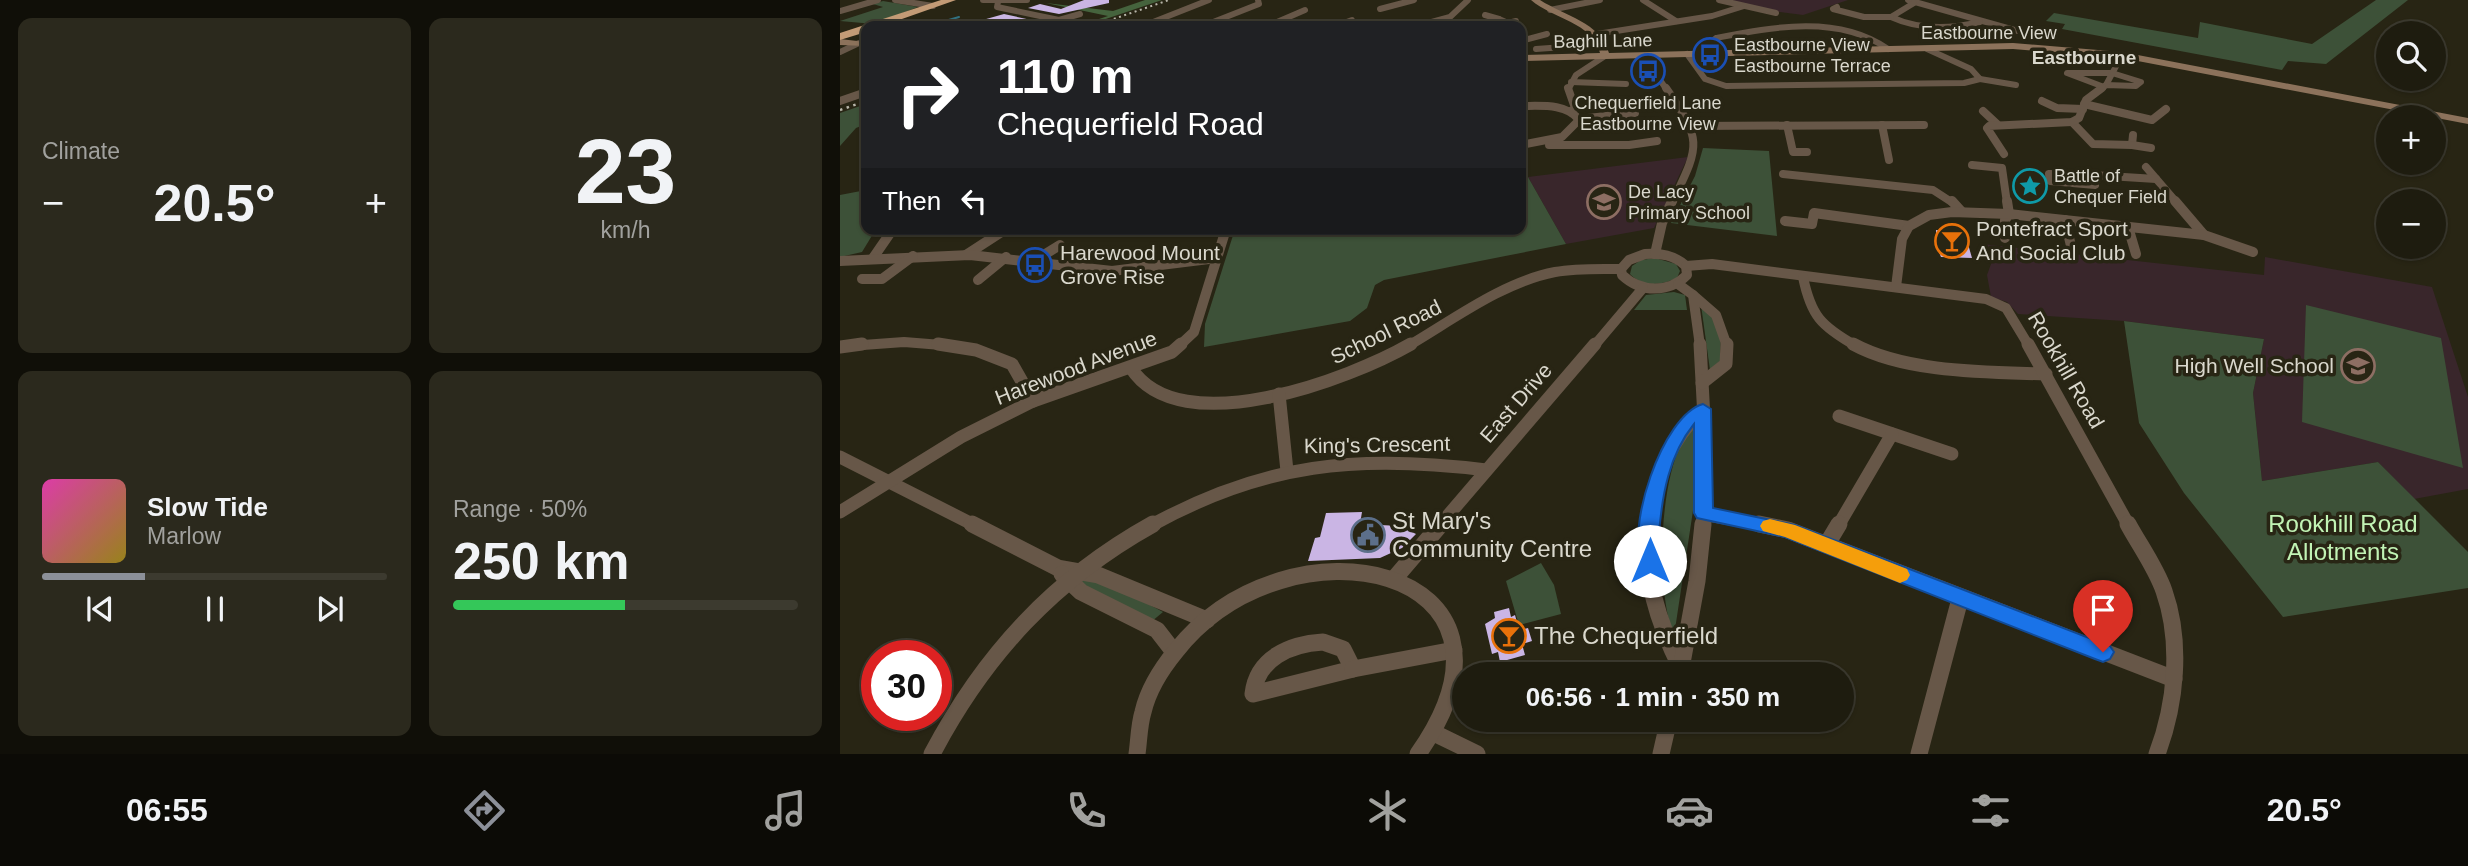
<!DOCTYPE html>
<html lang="en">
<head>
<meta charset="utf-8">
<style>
	:root { --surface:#1e1c0f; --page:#2b291d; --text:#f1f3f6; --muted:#a1a19e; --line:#3c3a2f; --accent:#8c9099 }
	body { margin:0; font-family:Arial,sans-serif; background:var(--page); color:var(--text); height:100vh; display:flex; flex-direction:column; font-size:26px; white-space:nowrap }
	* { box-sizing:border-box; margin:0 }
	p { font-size:23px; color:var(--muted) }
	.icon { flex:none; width:38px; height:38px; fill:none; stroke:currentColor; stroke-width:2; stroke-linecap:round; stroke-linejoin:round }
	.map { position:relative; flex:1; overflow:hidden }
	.drawer { display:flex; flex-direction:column; gap:18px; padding:18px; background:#100f08; width:840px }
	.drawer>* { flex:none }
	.top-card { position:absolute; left:21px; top:21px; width:665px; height:214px; border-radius:14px; box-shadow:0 2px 5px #0004,0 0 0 2px var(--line); background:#202124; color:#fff; overflow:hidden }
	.buttons { position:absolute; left:1536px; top:21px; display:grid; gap:14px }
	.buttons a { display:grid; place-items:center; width:70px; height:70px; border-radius:50%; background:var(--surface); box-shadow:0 2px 5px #0004,0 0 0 2px var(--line); font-size:35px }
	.speed { position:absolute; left:21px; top:640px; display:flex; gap:14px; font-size:35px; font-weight:700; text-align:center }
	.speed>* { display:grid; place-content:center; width:91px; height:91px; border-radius:50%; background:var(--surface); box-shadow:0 2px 5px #0004,0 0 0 2px var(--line); line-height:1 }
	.speed .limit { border:10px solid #d22; background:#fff; color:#111 }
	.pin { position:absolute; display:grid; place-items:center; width:60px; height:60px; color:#fff; margin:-72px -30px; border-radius:50% 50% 50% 0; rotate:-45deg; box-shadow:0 0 7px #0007 }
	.pin .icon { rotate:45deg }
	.me { position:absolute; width:77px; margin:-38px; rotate:0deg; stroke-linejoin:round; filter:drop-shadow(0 0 5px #0008) }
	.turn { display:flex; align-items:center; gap:24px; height:147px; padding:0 21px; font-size:32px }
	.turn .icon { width:91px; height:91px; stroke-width:2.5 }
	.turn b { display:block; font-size:49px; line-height:60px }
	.then { display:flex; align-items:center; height:66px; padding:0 21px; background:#0003; gap:14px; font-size:26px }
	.big { font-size:52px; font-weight:800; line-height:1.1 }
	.drawer .card { flex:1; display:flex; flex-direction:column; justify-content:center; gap:10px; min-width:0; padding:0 24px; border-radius:14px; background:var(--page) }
	.drawer .dial { align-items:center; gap:0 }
	.dial b { font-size:91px; line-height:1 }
	.song { display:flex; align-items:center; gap:21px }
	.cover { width:84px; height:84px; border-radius:10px; background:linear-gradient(135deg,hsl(320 70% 55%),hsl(50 70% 35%)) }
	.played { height:7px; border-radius:4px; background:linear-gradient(90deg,var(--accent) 30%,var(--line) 30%) }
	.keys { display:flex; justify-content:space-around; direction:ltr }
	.heat { display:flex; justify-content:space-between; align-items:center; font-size:38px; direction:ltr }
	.charge { height:10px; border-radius:5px; background:linear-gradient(90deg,#34c759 50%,var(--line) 0) }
	.drawer .tiles { flex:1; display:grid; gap:18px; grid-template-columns:repeat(2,1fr) }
	.trip { position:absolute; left:612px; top:662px; width:402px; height:70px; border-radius:35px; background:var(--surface); box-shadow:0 2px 5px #0004,0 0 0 2px var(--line); font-weight:800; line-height:70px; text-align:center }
	.dock { display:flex; height:112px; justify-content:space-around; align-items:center; background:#0c0b06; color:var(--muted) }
	.dock .icon { width:49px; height:49px }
	.dock .current { color:var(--accent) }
	.dock b { font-size:32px; color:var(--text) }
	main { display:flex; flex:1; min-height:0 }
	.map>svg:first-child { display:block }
	.education { fill:#39262b }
	.green { fill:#3d5138 }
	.forest { fill:#45633d }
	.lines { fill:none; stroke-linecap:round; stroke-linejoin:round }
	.stream { stroke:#317181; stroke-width:2 }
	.building { fill:#cab5e4 }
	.street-far4 { stroke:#675748; stroke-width:6 }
	.street-far3 { stroke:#675748; stroke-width:8 }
	.street-far2 { stroke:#675748; stroke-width:10 }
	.street-far1 { stroke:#675748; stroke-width:13 }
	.street { stroke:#675748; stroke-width:17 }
	.secondary { fill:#8c725b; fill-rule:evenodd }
	.highway { fill:#c39b76; fill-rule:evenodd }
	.rail-far1 { stroke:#b8b6aa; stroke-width:2; stroke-dasharray:2 3.5; stroke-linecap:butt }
	.rail { stroke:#b8b6aa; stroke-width:2.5; stroke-dasharray:2.5 4.5; stroke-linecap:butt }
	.route { fill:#1a73e8; stroke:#114b97; stroke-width:2 }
	.slow { fill:#f59e0b }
	.labels { text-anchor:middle; stroke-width:7; stroke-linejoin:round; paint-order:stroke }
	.far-street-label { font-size:18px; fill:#dad8cd; stroke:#282514 }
	.far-poi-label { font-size:18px; fill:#dad8cd; stroke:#282514; text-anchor:start }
	.far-neighbourhood-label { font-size:19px; font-weight:bold; fill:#dad8cd; stroke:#282514 }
	.poi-label { font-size:21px; fill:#dad8cd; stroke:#282514; text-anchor:start }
	.street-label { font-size:21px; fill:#dad8cd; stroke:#282514 }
	.near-poi-label { font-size:24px; fill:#dad8cd; stroke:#282514; text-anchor:start }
	.near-park-label { font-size:24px; fill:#c1f3b4; stroke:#282514 }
</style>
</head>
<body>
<main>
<section class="drawer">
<div class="tiles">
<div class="card"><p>Climate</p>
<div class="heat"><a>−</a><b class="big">20.5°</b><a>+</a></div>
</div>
<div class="card dial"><b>23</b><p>km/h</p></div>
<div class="card">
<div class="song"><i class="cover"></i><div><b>Slow Tide</b><p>Marlow</p></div></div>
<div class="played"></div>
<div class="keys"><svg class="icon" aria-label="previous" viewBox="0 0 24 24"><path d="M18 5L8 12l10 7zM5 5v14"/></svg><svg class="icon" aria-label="pause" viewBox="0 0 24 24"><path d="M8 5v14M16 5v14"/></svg><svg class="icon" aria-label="next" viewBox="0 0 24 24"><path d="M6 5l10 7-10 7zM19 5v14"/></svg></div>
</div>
<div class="card"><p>Range · 50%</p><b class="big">250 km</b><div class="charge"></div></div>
</div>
</section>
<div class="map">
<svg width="1628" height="754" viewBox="0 0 1628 754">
	<rect width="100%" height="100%" fill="#282514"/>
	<g class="education">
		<polygon points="887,0 1008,0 963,15 933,11"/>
		<polygon points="848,157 814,228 726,244 688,177"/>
		<polygon points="1142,244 1424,275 1425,257 1592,287 1628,397 1628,489 1574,499 1538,462 1422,481 1413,393 1424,339 1284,321 1178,314 1167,302 1151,297 1147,275 1151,264"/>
	</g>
	<g class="green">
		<polygon points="1536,0 1568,0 1486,64 1448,61 1442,70 1222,29 1225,24 1206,21 1214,13 1358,38 1360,22 1472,44"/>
		<polygon points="43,1 78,7 34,24 0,21 43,7 33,4"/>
		<polygon points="26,104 26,124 16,128 0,146 0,113"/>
		<polygon points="863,148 929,151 937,236 831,223 855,176"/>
		<polygon points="688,177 726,244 544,280 535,285 527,308 510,321 364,347 365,324 395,229 681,229 681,178"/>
		<polygon points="26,190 26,229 36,229 22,252 0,257 0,195"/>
		<path d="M815 258 836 264 840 271 837 278C822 285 803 288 790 274L792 266 801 260Z"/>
		<polygon points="834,292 845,295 847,310 794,310 806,295"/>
		<polygon points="861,305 869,307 881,335 880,361 870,370"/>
		<polygon points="1466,305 1601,338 1623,468 1462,422"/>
		<polygon points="1284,321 1424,339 1413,393 1422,481 1538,462 1628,552 1628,588 1443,617 1344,493 1299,423"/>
		<path d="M859 417 854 504 834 636C816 591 819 489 841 444 846 435 853 426 859 417Z"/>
		<polygon points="701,563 714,585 721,614 679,625 666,581"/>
		<polygon points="256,576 323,612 311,622 239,584 242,577"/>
	</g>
	<polygon class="forest" points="305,0 322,0 245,26 238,26 268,16 206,3 273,11"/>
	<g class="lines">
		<polyline class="stream" points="88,26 119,17"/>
	</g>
	<g class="building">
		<polygon points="244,0 269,0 269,3 219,14 188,8 200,4 221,9"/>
		<polygon points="164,14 196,21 192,26 132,26 132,23"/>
		<polygon points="1096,230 1118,232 1118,236 1126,237 1132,258 1101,257 1096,245"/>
		<polygon points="522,512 520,524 560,526 576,534 562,548 540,558 468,561 475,538 480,537 486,513"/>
		<polygon points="669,608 671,617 675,615 679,630 688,628 692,641 682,644 685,655 660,662 658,652 652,654 645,624 655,618 654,612"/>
	</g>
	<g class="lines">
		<g class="street-far4">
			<polyline points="55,0 93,6"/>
			<polyline points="143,0 187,0"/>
			<polyline points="803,0 836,21"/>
			<polyline points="879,0 936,13"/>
			<polyline points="1068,0 1178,31"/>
			<polyline points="158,2 157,7 219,20"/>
			<path d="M1074 3 1051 17C1079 30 1110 29 1140 22"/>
			<polyline points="997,7 993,9 1024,17 1051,17"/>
			<polyline points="540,9 574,0"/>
			<polyline points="710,10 760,0"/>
			<polyline points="0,11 38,0"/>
			<polyline points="659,19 668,23 676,21"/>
			<polyline points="198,26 240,14"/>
			<polyline points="303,26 369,0"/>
			<polyline points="363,26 419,4 418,0"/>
			<polyline points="428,26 465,10"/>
			<polyline points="496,26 512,20"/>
			<polyline points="577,26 610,17 628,0"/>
			<polyline points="637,26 659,19 645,15"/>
			<polyline points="757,34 872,16 904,6"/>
			<polyline points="681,41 707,34"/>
			<polyline points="696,49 724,47"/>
			<polyline points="0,52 19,43"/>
			<path d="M874 53 871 42 876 38C933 27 998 14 1048 49"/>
			<polyline points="847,54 865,79 886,86 1124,83 1140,79 1131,69 1087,49"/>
			<polyline points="803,56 827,90"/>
			<polyline points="1140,79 1176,85"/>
			<polyline points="731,82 786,84"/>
			<polyline points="1264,87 1227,73 1272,73 1301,82 1296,86 1266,85"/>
			<polyline points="728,90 736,75 765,56"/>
			<polyline points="1259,90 1266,85 1282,55"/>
		</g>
		<g class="street-far3">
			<polyline points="728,88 735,108 731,111"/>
			<path d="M826 88C864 142 859 146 832 203"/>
			<polyline points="0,101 26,92"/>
			<polyline points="1202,101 1217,108 1243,109"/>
			<polyline points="1244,104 1312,120 1326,109"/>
			<path d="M681 106C700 106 727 103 739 120L722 137 681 145"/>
			<polyline points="1143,111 1157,124"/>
			<polyline points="738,119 795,113"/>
			<polyline points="1232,122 1253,144 1292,145 1293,135"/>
			<polyline points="947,125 953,152 967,152"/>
			<polyline points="1042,125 1049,160"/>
			<polyline points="851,126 1084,125"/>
			<polyline points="709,145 789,145 817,141"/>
			<polyline points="1292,145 1311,148"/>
			<polyline points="1164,154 1147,128 1149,126 1232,122 1239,118 1246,100 1262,88"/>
			<polyline points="1132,165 1162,168 1167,203"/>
			<polyline points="1306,167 1337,203"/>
			<polyline points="943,174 1093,190 1113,203"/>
			<polygon points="1209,174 1252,175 1255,185 1210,181"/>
			<polyline points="1252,175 1316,179"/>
		</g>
		<g class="street-far2">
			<polyline points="1112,201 1121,211"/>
			<polyline points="1335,201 1364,235"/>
			<polyline points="1225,220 1231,246"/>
			<polyline points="945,221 972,224 974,213 1069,226"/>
			<polyline points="1288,227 1296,254"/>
			<polyline points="51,232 116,231"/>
			<polyline points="1165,238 1165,220 1169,214 1167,201"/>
			<path d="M805 254C821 253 834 255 846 266L847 275C829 293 801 293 782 275L781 269 789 260Z"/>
			<polyline points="815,254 822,223 832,201"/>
			<polyline points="126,255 166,229"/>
			<polyline points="33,258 53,229"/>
			<polyline points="0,261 130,255 272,271 377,258"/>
			<polyline points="194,261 220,245"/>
			<polyline points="846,266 872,264 1146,299 1166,308 1189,346"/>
			<path d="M963 277C971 316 981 326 1016 346"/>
			<polyline points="22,279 42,279 73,256"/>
			<polyline points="138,280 166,257"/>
			<polyline points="838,284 853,295 860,346"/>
			<polyline points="1056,287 1062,239 1069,226 1089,215 1112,212 1169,214 1364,235 1413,252"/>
			<polyline points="853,295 876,315 887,346"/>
			<polyline points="9,346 64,342 114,346"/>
			<polyline points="339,346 354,332 386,229"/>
			<path d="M568 346C614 319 663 282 715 272 737 268 759 269 781 269"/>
			<polyline points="754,346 803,288"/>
		</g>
		<g class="street-far1">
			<polyline points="98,344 136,350 172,364 193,401"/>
			<polyline points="860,344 865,437 863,526"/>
			<path d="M1013 344C1066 373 1147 372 1206 374"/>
			<polyline points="1188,344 1289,526"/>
			<polyline points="0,347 22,344"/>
			<path d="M291 368C340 444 510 379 571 344"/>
			<polyline points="862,383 886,364 887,344"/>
			<polyline points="439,394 447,471"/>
			<polyline points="999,416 1112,454"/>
			<polyline points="0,457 136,526"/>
			<polyline points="0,512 121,437 193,401 332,352 341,344"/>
			<polyline points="863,514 928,526"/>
			<path d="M310 526C424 463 518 454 646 470"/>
			<polyline points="599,526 755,344"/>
			<path d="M809 526C814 479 830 442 863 409"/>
			<polyline points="998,526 1052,434"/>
		</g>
		<g class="street">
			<polyline points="132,524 218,568 258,575 367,620"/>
			<path d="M809 524C803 577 818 622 841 668"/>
			<polyline points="919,524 948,530 1334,679"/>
			<path d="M1288 524C1300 546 1316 568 1324 591 1342 642 1336 704 1317 754"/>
			<polyline points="987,544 999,524"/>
			<polyline points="222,574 241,592 317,630 334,652"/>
			<polyline points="554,579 601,524"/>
			<path d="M483 642 503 649 513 669 413 694C417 658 450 644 483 642Z"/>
			<polyline points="513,669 614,650"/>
			<polyline points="840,674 857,581 863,524"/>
			<polyline points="594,733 637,754"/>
			<path d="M92 754C144 655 214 579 313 524"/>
			<path d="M297 754C299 740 299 725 303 712 308 690 322 668 336 651 448 509 710 566 578 754"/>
			<polyline points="821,754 829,719"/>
			<polyline points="1079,754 1120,599"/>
		</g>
		<g class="secondary">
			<path d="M691 0H700C725 16 760 22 769 53L1173 43 1282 52 1628 118V124L1282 58 1173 49 681 61V55L760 53C752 22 713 19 691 0Z"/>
			<polygon points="0,39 26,42 26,46 0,45"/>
		</g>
		<polygon class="highway" points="101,0 116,0 42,26 26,26 26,32 0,40 0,33"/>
		<polyline class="rail-far1" points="253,26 329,0"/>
		<polyline class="rail" points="0,110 26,101"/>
	</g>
	<path class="route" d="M863 404 871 409 873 508 955 525 1270 646 1274 652 1270 659 1263 662 1255 659 945 537 857 518 854 513V424C829 455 822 495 819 534 817 545 822 557 817 567H803C784 532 822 415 863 404Z"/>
	<polygon class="slow" points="930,519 955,525 1067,569 1070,575 1067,580 1060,583 945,537 923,531 920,526 923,521"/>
	<defs>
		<g id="bus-ring" transform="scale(1.75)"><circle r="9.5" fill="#282514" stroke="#1a4fb4" stroke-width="1.5"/><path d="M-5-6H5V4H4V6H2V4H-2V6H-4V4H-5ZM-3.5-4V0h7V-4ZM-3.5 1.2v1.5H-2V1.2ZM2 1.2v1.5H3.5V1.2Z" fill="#1a4fb4"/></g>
		<g id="sight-ring" transform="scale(1.75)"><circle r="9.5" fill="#282514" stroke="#0f9aa8" stroke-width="1.5"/><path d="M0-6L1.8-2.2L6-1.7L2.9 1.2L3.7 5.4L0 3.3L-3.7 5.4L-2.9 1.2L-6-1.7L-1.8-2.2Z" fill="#0f9aa8"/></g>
		<g id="school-ring" transform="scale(1.75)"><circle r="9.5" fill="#282514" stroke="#8d6e63" stroke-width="1.5"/><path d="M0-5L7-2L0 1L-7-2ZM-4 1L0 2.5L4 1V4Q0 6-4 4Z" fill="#8d6e63"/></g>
		<g id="bar-ring" transform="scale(1.75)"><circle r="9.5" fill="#282514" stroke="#e8710a" stroke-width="1.5"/><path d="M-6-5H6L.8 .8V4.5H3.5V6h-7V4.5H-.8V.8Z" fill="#e8710a"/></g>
		<g id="civic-ring" transform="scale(1.75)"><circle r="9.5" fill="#282514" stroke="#5c6f8a" stroke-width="1.5"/><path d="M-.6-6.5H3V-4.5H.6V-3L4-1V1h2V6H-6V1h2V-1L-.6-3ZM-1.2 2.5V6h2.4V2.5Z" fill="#5c6f8a"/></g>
	</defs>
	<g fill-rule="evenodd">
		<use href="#bus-ring" x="870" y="55"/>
		<use href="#bus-ring" x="808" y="71"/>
		<use href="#sight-ring" x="1190" y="186"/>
		<use href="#school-ring" x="764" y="202"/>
		<use href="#bar-ring" x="1112" y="241"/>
		<use href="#bus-ring" x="195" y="265"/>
		<use href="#school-ring" x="1518" y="366"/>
		<use href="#civic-ring" x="528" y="535"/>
		<use href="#bar-ring" x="669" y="636"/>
	</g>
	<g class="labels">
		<g class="far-street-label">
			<text x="1149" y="39">Eastbourne View</text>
			<text transform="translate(763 41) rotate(-1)" y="6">Baghill Lane</text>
		</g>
		<g class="far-poi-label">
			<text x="894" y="51">Eastbourne View<tspan x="894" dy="21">Eastbourne Terrace</tspan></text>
			<text x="808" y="109" text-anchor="middle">Chequerfield Lane<tspan x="808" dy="21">Eastbourne View</tspan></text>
			<text x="1214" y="182">Battle of<tspan x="1214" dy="21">Chequer Field</tspan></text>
			<text x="788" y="198">De Lacy<tspan x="788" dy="21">Primary School</tspan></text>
		</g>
		<g class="far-neighbourhood-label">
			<text x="1244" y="64">Eastbourne</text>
		</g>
		<g class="poi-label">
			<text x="1136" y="236">Pontefract Sport<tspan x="1136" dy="24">And Social Club</tspan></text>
			<text x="220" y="260">Harewood Mount<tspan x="220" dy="24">Grove Rise</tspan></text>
			<text x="1494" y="373" text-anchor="end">High Well School</text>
		</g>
		<g class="street-label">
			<text transform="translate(546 332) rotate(-26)" y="7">School Road</text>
			<text transform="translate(236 368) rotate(-21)" y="7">Harewood Avenue</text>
			<text transform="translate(1226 370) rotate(60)" y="7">Rookhill Road</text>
			<text transform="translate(676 403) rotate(-49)" y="7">East Drive</text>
			<text transform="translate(537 445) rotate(-1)" y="7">King's Crescent</text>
		</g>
		<g class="near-poi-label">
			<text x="552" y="529">St Mary's<tspan x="552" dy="28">Community Centre</tspan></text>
			<text x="694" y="644">The Chequerfield</text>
		</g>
		<g class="near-park-label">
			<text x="1503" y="532">Rookhill Road<tspan x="1503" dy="28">Allotments</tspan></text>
		</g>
	</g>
</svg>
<div class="buttons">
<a><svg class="icon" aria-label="search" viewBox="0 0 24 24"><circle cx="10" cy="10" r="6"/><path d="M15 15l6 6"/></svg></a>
<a>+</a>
<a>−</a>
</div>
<div class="speed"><div class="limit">30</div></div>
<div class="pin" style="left:1263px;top:652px;background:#d93025"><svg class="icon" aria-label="arrive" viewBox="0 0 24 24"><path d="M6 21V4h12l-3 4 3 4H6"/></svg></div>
<svg class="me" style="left:810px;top:561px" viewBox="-20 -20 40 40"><circle r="19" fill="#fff"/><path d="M0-13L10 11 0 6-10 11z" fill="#1a73e8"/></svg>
<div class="trip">06:56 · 1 min · 350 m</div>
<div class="top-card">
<div class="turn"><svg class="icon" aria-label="right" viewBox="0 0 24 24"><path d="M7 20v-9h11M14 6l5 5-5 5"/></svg><div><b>110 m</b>Chequerfield Road</div></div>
<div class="then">Then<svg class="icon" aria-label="left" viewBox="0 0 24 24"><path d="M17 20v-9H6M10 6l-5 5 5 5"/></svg></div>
</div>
</div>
</main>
<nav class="dock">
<b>06:55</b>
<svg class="icon current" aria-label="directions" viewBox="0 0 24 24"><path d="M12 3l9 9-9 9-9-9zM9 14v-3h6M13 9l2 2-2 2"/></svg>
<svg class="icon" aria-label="music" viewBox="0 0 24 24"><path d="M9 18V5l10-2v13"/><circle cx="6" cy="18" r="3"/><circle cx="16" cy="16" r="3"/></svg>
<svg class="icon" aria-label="phone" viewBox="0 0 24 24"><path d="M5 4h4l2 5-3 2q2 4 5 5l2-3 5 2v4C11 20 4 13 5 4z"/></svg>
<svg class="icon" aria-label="climate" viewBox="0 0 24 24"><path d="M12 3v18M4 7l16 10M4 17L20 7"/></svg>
<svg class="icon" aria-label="car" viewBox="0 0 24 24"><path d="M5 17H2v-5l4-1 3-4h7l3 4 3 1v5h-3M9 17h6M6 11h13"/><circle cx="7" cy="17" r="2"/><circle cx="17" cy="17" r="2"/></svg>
<svg class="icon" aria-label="filters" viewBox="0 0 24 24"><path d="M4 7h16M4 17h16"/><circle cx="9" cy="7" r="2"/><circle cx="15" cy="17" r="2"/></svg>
<b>20.5°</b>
</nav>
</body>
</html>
